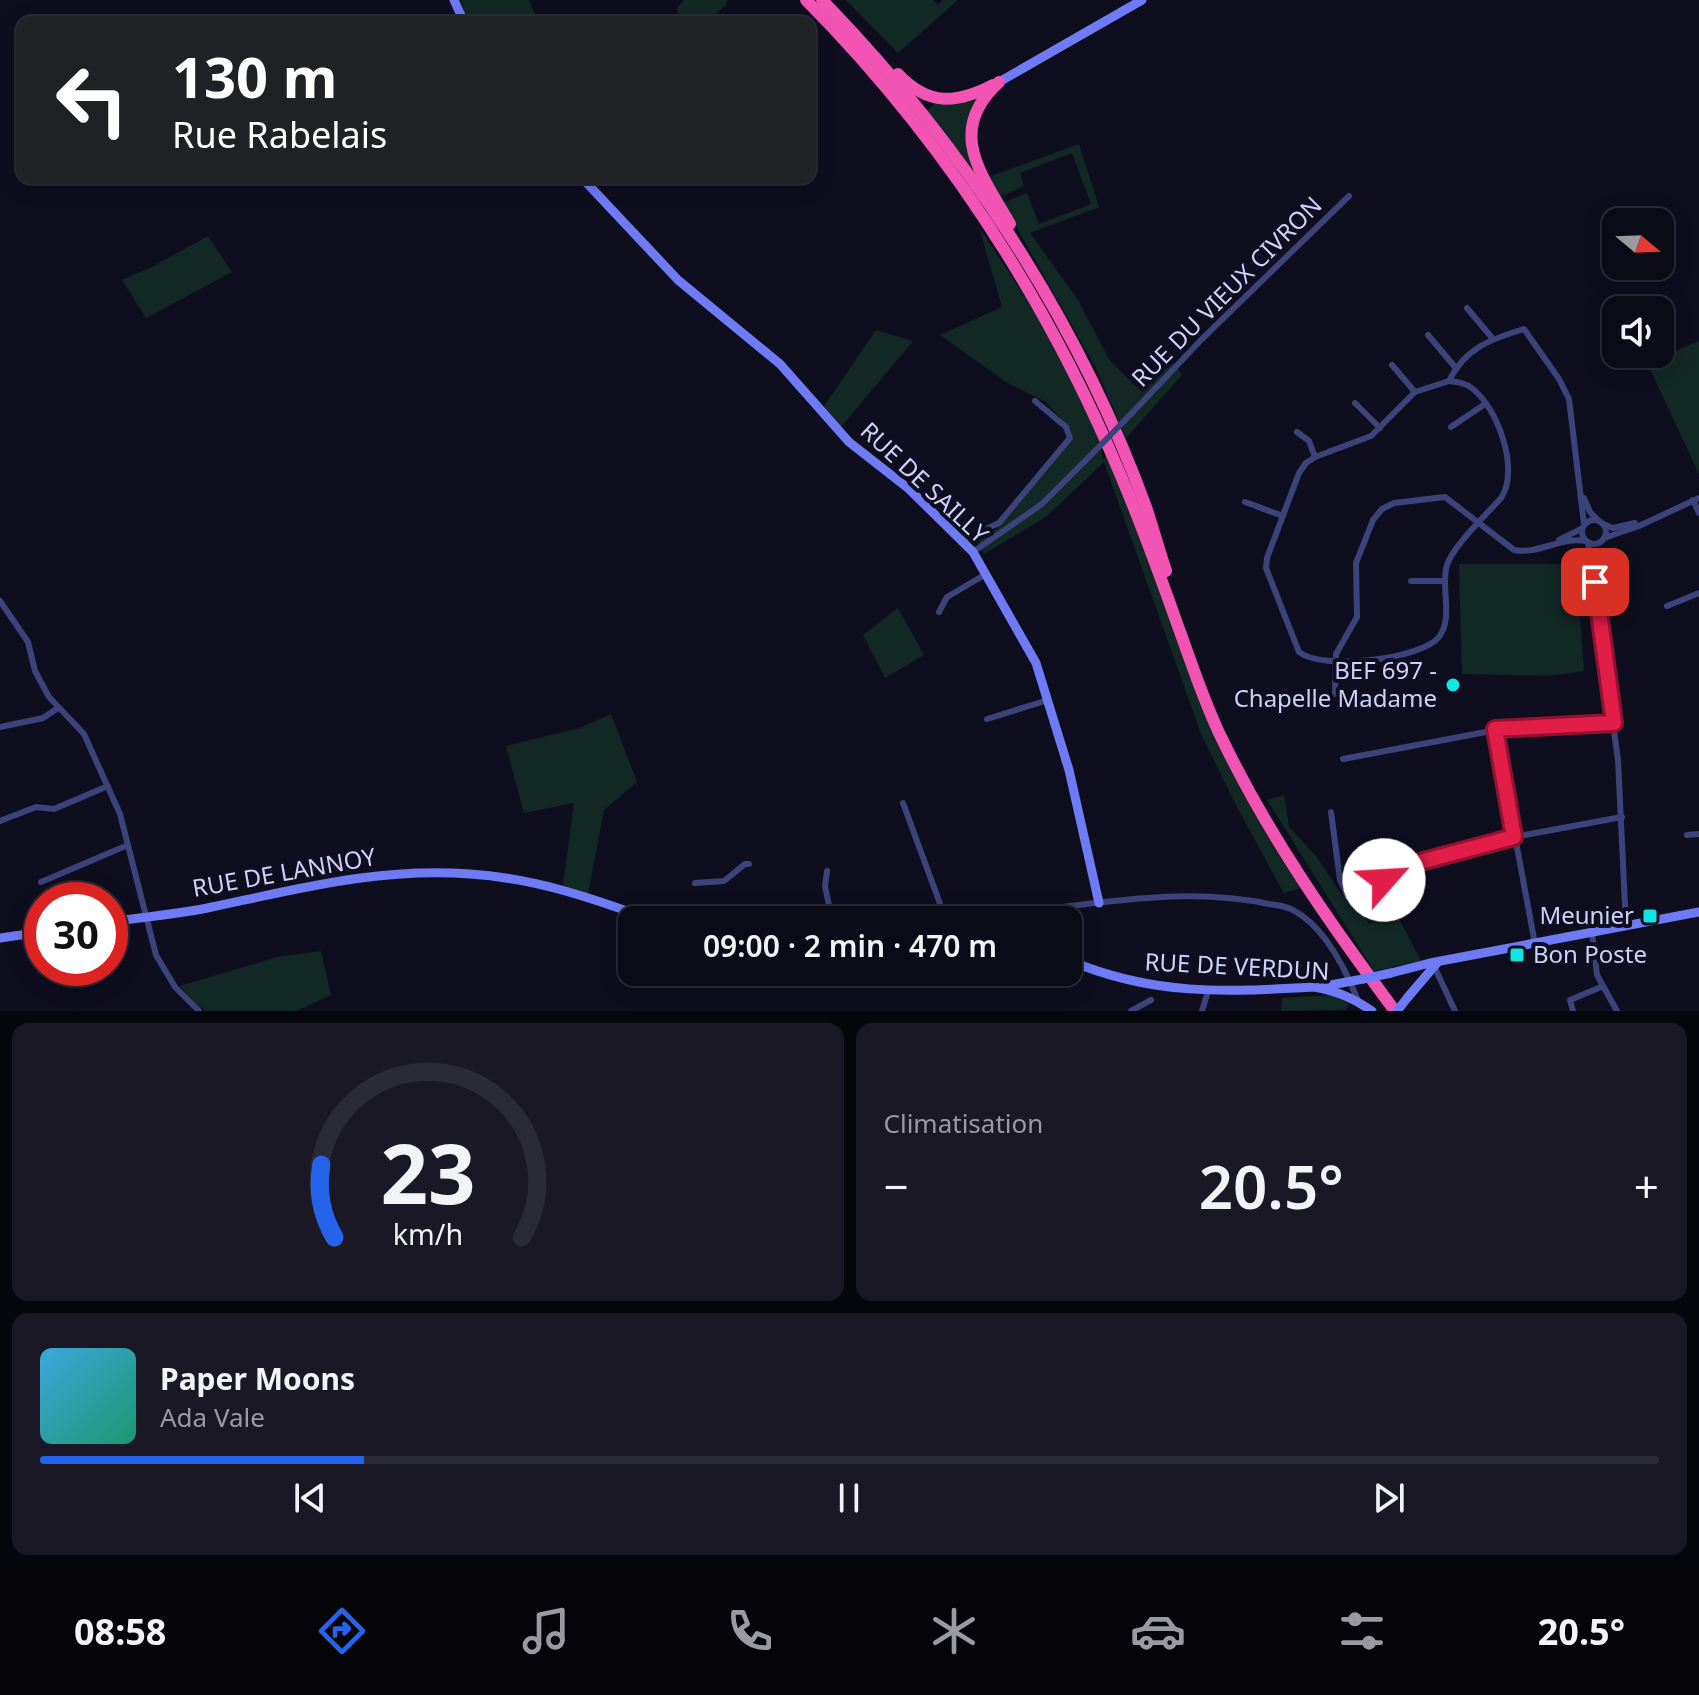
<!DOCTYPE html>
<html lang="fr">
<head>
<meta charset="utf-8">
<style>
	:root { --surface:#0b0a17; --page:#191824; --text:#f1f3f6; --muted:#9a9aa1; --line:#2b2b36; --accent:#2563eb }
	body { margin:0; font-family:"Noto Sans",sans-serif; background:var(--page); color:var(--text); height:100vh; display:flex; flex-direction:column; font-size:30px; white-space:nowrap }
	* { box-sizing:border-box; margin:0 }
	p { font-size:26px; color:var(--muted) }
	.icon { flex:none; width:44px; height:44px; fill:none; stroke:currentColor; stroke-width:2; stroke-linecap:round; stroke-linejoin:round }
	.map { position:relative; height:1011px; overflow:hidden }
	.panel { display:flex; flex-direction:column; gap:12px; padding:12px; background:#06060d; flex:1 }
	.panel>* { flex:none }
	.banner { position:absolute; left:16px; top:16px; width:800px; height:168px; border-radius:16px; box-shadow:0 4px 20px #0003,0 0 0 2px var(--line); background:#202124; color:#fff; overflow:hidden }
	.needle { width:52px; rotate:109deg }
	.controls { position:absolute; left:1602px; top:208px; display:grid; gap:16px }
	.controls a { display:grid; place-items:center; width:72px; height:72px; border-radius:16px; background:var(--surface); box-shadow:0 4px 20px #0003,0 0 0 2px var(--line); font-size:40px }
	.speed { position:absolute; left:24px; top:882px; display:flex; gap:16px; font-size:40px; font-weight:700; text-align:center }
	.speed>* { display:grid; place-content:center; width:104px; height:104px; border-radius:50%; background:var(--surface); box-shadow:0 4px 20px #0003,0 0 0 2px var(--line); line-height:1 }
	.speed .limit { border:12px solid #d22; background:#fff; color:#111 }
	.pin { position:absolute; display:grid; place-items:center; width:68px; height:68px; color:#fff; margin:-34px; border-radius:16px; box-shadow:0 4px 12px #0006 }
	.me { position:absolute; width:88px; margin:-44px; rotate:64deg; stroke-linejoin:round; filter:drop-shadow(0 0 6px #0008) }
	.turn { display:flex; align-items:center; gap:28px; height:168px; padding:0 24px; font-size:36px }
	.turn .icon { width:104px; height:104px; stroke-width:2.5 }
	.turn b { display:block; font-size:56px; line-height:68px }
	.big { font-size:60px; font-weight:600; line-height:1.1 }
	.panel .tile { flex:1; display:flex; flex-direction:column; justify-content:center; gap:12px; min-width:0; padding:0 28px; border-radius:16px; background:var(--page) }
	.panel .dial { align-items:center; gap:0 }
	.dial svg { height:208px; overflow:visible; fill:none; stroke:var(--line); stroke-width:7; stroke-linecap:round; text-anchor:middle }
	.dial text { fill:var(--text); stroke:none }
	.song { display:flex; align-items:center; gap:24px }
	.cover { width:96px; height:96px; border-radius:12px; background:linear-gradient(135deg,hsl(200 70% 55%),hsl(160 70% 35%)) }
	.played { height:8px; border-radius:4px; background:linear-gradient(90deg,var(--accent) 20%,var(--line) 20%) }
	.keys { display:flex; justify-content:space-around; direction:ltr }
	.heat { display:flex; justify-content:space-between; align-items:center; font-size:44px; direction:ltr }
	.panel .tiles { flex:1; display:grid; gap:12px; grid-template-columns:1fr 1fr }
	.tile:last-child { grid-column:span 2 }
	.trip { position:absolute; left:618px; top:906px; width:464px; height:80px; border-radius:16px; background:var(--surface); box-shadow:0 4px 20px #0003,0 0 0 2px var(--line); font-weight:600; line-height:80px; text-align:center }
	.tab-bar { display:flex; height:128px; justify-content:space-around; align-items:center; background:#040409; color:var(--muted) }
	.tab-bar .icon { width:56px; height:56px }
	.tab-bar .current { color:var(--accent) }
	.tab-bar b { font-size:36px; color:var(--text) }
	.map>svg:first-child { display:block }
	.green { fill:#122825 }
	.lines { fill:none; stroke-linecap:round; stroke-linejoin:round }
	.street { stroke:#3c427a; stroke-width:6 }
	.secondary { stroke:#6e7bf4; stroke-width:9 }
	.highway { stroke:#f254b3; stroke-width:12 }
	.street-bridge { stroke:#3c427a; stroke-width:6 }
	.secondary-bridge { stroke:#6e7bf4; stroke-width:9 }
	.route-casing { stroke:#92132f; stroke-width:20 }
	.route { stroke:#e11d48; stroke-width:14 }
	.poi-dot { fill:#11e5e1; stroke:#0f0e1f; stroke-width:3 }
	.labels { text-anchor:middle; stroke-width:8; stroke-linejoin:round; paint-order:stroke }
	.street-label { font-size:24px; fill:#cfd0fb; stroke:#0f0e1f }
	.poi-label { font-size:24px; fill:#cfd0fb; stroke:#0f0e1f; text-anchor:end }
</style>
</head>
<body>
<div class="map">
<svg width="1699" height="1011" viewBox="0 0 1699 1011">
	<rect width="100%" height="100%" fill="#0f0e1f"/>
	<g class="green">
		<polygon points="461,0 529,0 538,22 467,22"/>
		<polygon points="684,0 727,0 726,5 706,22 678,22 677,8"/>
		<polygon points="846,0 933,0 938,5 943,0 958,0 898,53"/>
		<polygon points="978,96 972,113 978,181 925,112 936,103"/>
		<polygon points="1079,144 1099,207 1030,233 1078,300 1110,361 1142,392 1173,362 1182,375 1126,438 1096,368 1003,203 1027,193 1039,224 1091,204 1072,153 1020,173 1024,186 1000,197 989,177"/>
		<polygon points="979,227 1041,321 1100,437 1103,460 1107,454 1194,680 1301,888 1284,893 1282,890 1236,805 1201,734 1104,462 1047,516 984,554 976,540 998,528 1073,439 1071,430 1046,402 1006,382 940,335 1002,307"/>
		<polygon points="208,236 232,272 146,318 122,280 152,267"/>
		<polygon points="876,330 913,341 841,427 824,406"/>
		<polygon points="1699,341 1699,474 1647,363"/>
		<polygon points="1459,564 1576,564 1584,671 1549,676 1462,674"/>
		<polygon points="898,608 924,655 885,678 863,635"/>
		<polygon points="611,714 637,782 604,810 588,894 563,885 574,803 524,813 506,746 580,728"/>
		<polygon points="1284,795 1289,827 1316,856 1342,895 1359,907 1369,924 1395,911 1421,961 1374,971 1267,800"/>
		<polygon points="321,951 331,995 297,1011 206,1011 194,1003 180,986 277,957"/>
		<polygon points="1335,995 1349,1004 1346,1010 1281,1011 1282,998"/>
	</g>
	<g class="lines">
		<g class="street">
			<polyline points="1467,308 1493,339"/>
			<polyline points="1428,335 1455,367"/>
			<polyline points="1392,365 1415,392"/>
			<path d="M1449 381C1457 382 1466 383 1473 389 1498 409 1520 470 1501 498 1487 514 1453 546 1447 565 1440 587 1454 617 1439 637 1422 659 1322 671 1299 652L1266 568 1267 558 1299 473 1306 463 1315 457 1371 436 1415 392 1449 381C1465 348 1491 339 1524 329L1559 379 1569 399 1584 524"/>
			<polyline points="1355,403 1380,428"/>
			<polyline points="1131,414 1201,340 1349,196"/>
			<polyline points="1451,427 1485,404"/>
			<polyline points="1297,432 1309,441 1315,457"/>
			<polyline points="1584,498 1590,512 1597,519"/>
			<polyline points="1693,500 1699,513"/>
			<polyline points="1245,502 1283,516"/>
			<circle cx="1594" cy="532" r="12"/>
			<polyline points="1603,524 1613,528 1635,523"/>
			<polyline points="1604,538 1639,526 1699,498"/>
			<polyline points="962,540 999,523 1070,438 1066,427 1035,401"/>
			<polyline points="1559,540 1581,529"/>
			<polyline points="1588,542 1618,760 1626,926"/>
			<polyline points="973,552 1042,504 1089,457"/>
			<polyline points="1411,581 1445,581"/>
			<polyline points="0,601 28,642 35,671 49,697 84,734 120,814 156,955 175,987 199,1011"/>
			<polyline points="1667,606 1699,593"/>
			<polyline points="939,612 947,597 986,574"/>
			<path d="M1335 694 1336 654 1357 617 1356 563 1373 520 1382 509 1394 503 1445 497 1514 550C1538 555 1562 536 1586 541"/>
			<polyline points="987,719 1048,700"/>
			<polyline points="0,727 43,718 58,708"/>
			<polyline points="1495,729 1535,944"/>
			<polyline points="1343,759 1507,728 1614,723"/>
			<polyline points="903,803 946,920"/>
			<polyline points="1331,812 1340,880 1348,897 1432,859 1514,837 1622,817"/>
			<polyline points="0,821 36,807 54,809 108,786"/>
			<polyline points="1687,835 1699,834"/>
			<polyline points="827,871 825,886 832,920"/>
			<polyline points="41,882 128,845"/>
			<polyline points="695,883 724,881 745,864 749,864"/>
			<polyline points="733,920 741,913 768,913"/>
			<path d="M979 920 987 915C1080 908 1176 884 1269 904 1277 905 1285 906 1293 910 1324 926 1344 966 1357 998"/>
			<polyline points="1592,933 1597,975 1617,1011"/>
			<polyline points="1434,966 1455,1011"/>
			<polyline points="1131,1011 1151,1000"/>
			<polyline points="1202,1011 1208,991"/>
			<polyline points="1573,1011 1570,1000 1601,987"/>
		</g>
		<g class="secondary">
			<polyline points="454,0 464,22"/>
			<polyline points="999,82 1142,0"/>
			<polyline points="582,178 678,280 780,364 849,442 909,489 973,552 1036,663 1069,770 1099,903"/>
			<polyline points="880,920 938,920"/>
			<path d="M110 922C144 917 179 914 212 907 298 889 381 867 470 874 534 878 592 898 652 920"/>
			<polyline points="0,938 42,932"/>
			<path d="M1068 960C1153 996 1224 992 1314 987 1337 991 1353 998 1372 1011"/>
			<polyline points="1391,973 1430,963 1699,912"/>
			<polyline points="1325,986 1363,979"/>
			<polyline points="1408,997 1437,963"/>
		</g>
		<g class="highway">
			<path d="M806 0C942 137 1047 299 1121 476 1142 526 1161 578 1179 629 1193 667 1205 705 1223 741 1270 838 1331 925 1395 1011"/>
			<path d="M822 0C962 144 1077 318 1146 507 1153 528 1159 550 1166 571"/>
			<path d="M898 74C928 106 956 104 993 85"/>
			<path d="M999 82C945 131 982 175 1010 224"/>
		</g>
		<polyline class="street-bridge" points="1089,457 1131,414"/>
		<g class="secondary-bridge">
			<polyline points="1363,979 1391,973"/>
			<polyline points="1397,1011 1408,997"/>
		</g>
	</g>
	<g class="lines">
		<g class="route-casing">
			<polyline id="route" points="1384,880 1420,862 1514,837 1495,729 1614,723 1595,582"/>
		</g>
		<use href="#route" class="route"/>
	</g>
	<g class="poi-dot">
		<circle cx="1453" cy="685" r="8"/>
		<rect x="1642" y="908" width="16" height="16" rx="4"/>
		<rect x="1509" y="947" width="16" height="16" rx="4"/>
	</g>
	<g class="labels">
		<g class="street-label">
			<text transform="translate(1227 292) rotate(-45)" y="8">RUE DU VIEUX CIVRON</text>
			<text transform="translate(924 483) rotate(43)" y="8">RUE DE SAILLY</text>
			<text transform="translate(284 873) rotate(-10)" y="8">RUE DE LANNOY</text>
			<text transform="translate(1237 967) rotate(3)" y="8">RUE DE VERDUN</text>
		</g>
		<g class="poi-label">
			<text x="1437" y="679">BEF 697 -<tspan x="1437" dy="28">Chapelle Madame</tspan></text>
			<text x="1634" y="924">Meunier</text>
			<text x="1533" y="963" text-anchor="start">Bon Poste</text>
		</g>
	</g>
</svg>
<div class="controls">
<a><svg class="needle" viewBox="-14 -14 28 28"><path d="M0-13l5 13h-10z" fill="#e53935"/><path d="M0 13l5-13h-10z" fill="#9a9aa1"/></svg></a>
<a><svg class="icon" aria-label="sound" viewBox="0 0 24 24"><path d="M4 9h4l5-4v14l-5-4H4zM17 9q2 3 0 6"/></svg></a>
</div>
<div class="speed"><div class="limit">30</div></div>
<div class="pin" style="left:1595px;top:582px;background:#d93025"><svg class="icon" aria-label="arrive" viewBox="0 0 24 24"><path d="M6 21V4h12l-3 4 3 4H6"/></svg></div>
<svg class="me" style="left:1384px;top:880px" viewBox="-20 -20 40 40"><circle r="19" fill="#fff"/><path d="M0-13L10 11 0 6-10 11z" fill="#e11d48"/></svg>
<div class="trip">09:00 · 2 min · 470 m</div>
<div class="banner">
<div class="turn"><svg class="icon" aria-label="left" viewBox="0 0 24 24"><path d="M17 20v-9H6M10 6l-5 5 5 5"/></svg><div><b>130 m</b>Rue Rabelais</div></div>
</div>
</div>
<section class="panel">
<div class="tiles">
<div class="tile dial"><svg viewBox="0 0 100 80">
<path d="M14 69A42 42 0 1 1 86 69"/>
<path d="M14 69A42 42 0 0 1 9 41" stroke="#2563eb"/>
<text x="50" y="56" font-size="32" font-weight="700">23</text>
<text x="50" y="72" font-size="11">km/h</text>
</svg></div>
<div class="tile"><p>Climatisation</p>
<div class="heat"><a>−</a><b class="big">20.5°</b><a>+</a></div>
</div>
<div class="tile">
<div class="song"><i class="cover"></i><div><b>Paper Moons</b><p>Ada Vale</p></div></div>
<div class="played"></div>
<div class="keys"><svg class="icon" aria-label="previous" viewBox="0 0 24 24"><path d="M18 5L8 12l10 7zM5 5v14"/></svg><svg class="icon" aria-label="pause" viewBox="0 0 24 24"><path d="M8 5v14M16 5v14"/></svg><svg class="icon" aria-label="next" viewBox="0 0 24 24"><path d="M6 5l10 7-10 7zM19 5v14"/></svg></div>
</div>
</div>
</section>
<nav class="tab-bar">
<b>08:58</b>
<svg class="icon current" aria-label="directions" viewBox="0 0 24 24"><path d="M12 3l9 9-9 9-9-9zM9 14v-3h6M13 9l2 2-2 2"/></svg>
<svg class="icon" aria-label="music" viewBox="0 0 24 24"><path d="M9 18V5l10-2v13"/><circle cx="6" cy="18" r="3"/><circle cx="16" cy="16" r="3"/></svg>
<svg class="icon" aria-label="phone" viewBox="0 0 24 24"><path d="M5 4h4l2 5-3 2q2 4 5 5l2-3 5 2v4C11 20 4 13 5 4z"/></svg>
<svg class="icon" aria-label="climate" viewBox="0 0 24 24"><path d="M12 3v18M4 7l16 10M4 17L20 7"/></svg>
<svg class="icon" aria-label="car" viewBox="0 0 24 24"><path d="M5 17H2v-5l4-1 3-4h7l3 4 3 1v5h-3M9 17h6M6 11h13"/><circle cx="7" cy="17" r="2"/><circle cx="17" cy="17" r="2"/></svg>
<svg class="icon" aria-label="filters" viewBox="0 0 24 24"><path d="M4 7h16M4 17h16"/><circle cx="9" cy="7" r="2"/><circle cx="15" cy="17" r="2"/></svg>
<b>20.5°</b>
</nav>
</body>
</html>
